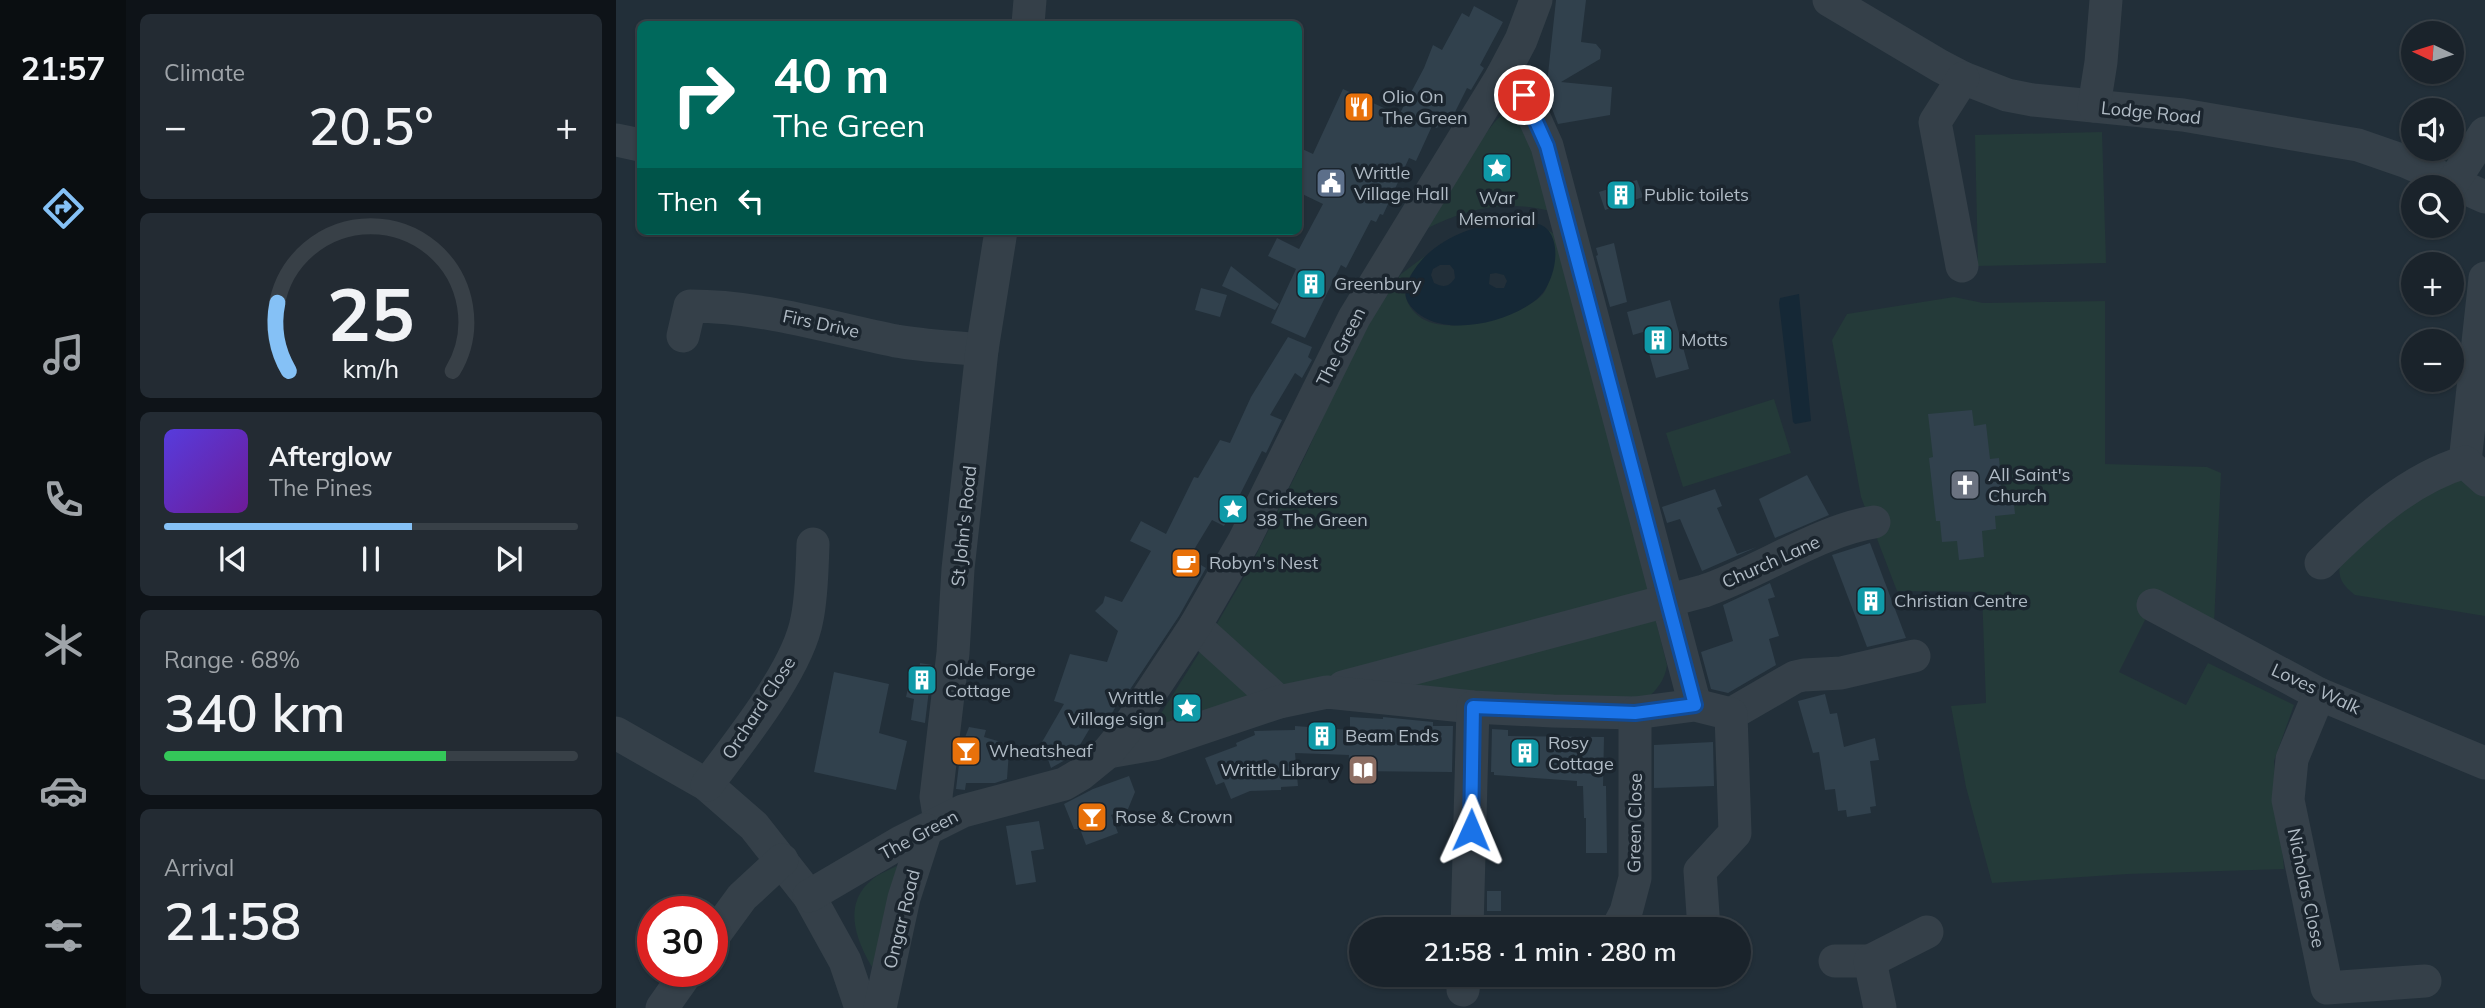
<!DOCTYPE html>
<html lang="en">
<head>
<meta charset="utf-8">
<style>
	:root { --surface:#1a232b; --page:#232b33; --text:#f1f3f6; --muted:#9fa4a9; --line:#384047; --accent:#85c1f6 }
	body { margin:0; font-family:Mulish,sans-serif; background:var(--page); color:var(--text); height:100vh; display:flex; flex-direction:column; font-size:26px; white-space:nowrap }
	* { box-sizing:border-box; margin:0 }
	p { font-size:23px; color:var(--muted) }
	.icon { flex:none; width:38px; height:38px; fill:none; stroke:currentColor; stroke-width:2; stroke-linecap:round; stroke-linejoin:round }
	.map { position:relative; flex:1; overflow:hidden }
	.details { display:flex; flex-direction:column; gap:14px; padding:14px; background:#0e1318; width:490px }
	.details>* { flex:none }
	.guide { position:absolute; left:21px; top:21px; width:665px; height:214px; border-radius:10px; box-shadow:0 2px 5px #0004,0 0 0 2px var(--line); background:#00695c; color:#fff; overflow:hidden }
	.needle { width:46px; rotate:274deg }
	.fabs { position:absolute; left:1785px; top:21px; display:grid; gap:14px }
	.fabs a { display:grid; place-items:center; width:63px; height:63px; border-radius:50%; background:var(--surface); box-shadow:0 2px 5px #0004,0 0 0 2px var(--line); font-size:35px }
	.speed { position:absolute; left:21px; top:896px; display:flex; gap:14px; font-size:35px; font-weight:700; text-align:center }
	.speed>* { display:grid; place-content:center; width:91px; height:91px; border-radius:50%; background:var(--surface); box-shadow:0 2px 5px #0004,0 0 0 2px var(--line); line-height:1 }
	.speed .limit { border:10px solid #d22; background:#fff; color:#111 }
	.pin { position:absolute; display:grid; place-items:center; width:60px; height:60px; color:#fff; margin:-30px; border:4px solid #fff; border-radius:50%; box-shadow:0 2px 7px #0007 }
	.me { position:absolute; width:77px; margin:-38px; rotate:1deg; stroke-linejoin:round; filter:drop-shadow(0 0 5px #0008) }
	.turn { display:flex; align-items:center; gap:24px; height:147px; padding:0 21px; font-size:32px }
	.turn .icon { width:91px; height:91px; stroke-width:2.5 }
	.turn b { display:block; font-size:49px; line-height:60px }
	.then { display:flex; align-items:center; height:66px; padding:0 21px; background:#0003; gap:14px; font-size:26px }
	.big { font-size:52px; font-weight:600; line-height:1.1 }
	.details .tile { flex:1; display:flex; flex-direction:column; justify-content:center; gap:10px; min-width:0; padding:0 24px; border-radius:10px; background:var(--page) }
	.details .dial { align-items:center; gap:0 }
	.dial svg { height:182px; overflow:visible; fill:none; stroke:var(--line); stroke-width:7; stroke-linecap:round; text-anchor:middle }
	.dial text { fill:var(--text); stroke:none }
	.song { display:flex; align-items:center; gap:21px }
	.cover { width:84px; height:84px; border-radius:10px; background:linear-gradient(135deg,hsl(250 70% 55%),hsl(280 70% 35%)) }
	.played { height:7px; border-radius:4px; background:linear-gradient(90deg,var(--accent) 60%,var(--line) 60%) }
	.keys { display:flex; justify-content:space-around; direction:ltr }
	.heat { display:flex; justify-content:space-between; align-items:center; font-size:38px; direction:ltr }
	.charge { height:10px; border-radius:5px; background:linear-gradient(90deg,#34c759 68%,var(--line) 0) }
	.trip { position:absolute; left:733px; top:917px; width:402px; height:70px; border-radius:35px; background:var(--surface); box-shadow:0 2px 5px #0004,0 0 0 2px var(--line); font-weight:600; line-height:70px; text-align:center }
	main { display:flex; flex:1; min-height:0 }
	.dock { display:flex; flex-direction:column; width:126px; justify-content:space-around; align-items:center; background:#0a0e11; color:var(--muted) }
	.dock .icon { width:49px; height:49px }
	.dock .selected { color:var(--accent) }
	.dock b { font-size:32px; color:var(--text) }
	.map>svg:first-child { display:block }
	.green { fill:#243a39 }
	.water { fill:#152836; fill-rule:evenodd }
	.building { fill:#31414d }
	.lines { fill:none; stroke-linecap:round; stroke-linejoin:round }
	.minor { stroke:#354049; stroke-width:33 }
	.route-casing { stroke:#114b97; stroke-width:18 }
	.route { stroke:#1a73e8; stroke-width:12 }
	.labels { text-anchor:middle; stroke-width:7; stroke-linejoin:round; paint-order:stroke }
	.poi-label { font-size:18px; fill:#b0bbc5; stroke:#1b252e; text-anchor:start }
	.street-label { font-size:18px; fill:#b0bbc5; stroke:#1b252e }
</style>
</head>
<body>
<main>
<nav class="dock">
<b>21:57</b>
<svg class="icon selected" aria-label="directions" viewBox="0 0 24 24"><path d="M12 3l9 9-9 9-9-9zM9 14v-3h6M13 9l2 2-2 2"/></svg>
<svg class="icon" aria-label="music" viewBox="0 0 24 24"><path d="M9 18V5l10-2v13"/><circle cx="6" cy="18" r="3"/><circle cx="16" cy="16" r="3"/></svg>
<svg class="icon" aria-label="phone" viewBox="0 0 24 24"><path d="M5 4h4l2 5-3 2q2 4 5 5l2-3 5 2v4C11 20 4 13 5 4z"/></svg>
<svg class="icon" aria-label="climate" viewBox="0 0 24 24"><path d="M12 3v18M4 7l16 10M4 17L20 7"/></svg>
<svg class="icon" aria-label="car" viewBox="0 0 24 24"><path d="M5 17H2v-5l4-1 3-4h7l3 4 3 1v5h-3M9 17h6M6 11h13"/><circle cx="7" cy="17" r="2"/><circle cx="17" cy="17" r="2"/></svg>
<svg class="icon" aria-label="filters" viewBox="0 0 24 24"><path d="M4 7h16M4 17h16"/><circle cx="9" cy="7" r="2"/><circle cx="15" cy="17" r="2"/></svg>
</nav>
<section class="details">
<div class="tile"><p>Climate</p>
<div class="heat"><a>−</a><b class="big">20.5°</b><a>+</a></div>
</div>
<div class="tile dial"><svg viewBox="0 0 100 80">
<path d="M14 69A42 42 0 1 1 86 69"/>
<path d="M14 69A42 42 0 0 1 9 39" stroke="#85c1f6"/>
<text x="50" y="56" font-size="32" font-weight="700">25</text>
<text x="50" y="72" font-size="11">km/h</text>
</svg></div>
<div class="tile">
<div class="song"><i class="cover"></i><div><b>Afterglow</b><p>The Pines</p></div></div>
<div class="played"></div>
<div class="keys"><svg class="icon" aria-label="previous" viewBox="0 0 24 24"><path d="M18 5L8 12l10 7zM5 5v14"/></svg><svg class="icon" aria-label="pause" viewBox="0 0 24 24"><path d="M8 5v14M16 5v14"/></svg><svg class="icon" aria-label="next" viewBox="0 0 24 24"><path d="M6 5l10 7-10 7zM19 5v14"/></svg></div>
</div>
<div class="tile"><p>Range · 68%</p><b class="big">340 km</b><div class="charge"></div></div>
<div class="tile"><p>Arrival</p><b class="big">21:58</b></div>
</section>
<div class="map">
<svg width="1869" height="1008" viewBox="0 0 1869 1008">
	<rect width="100%" height="100%" fill="#222f39"/>
	<g class="green">
		<path d="M893 110H900L905 114 937 212C893 199 850 208 810 229 824 207 874 116 893 110Z"/>
		<polygon points="1486,132 1490,263 1362,266 1359,135"/>
		<path d="M932 230 944 238 1051 665C1049 680 1042 688 1031 699L764 689 534 731 595 634 636 563 691 452 741 341 785 274 809 256 794 276 789 295C802 341 864 324 894 313 906 308 925 301 930 289 934 282 932 269 933 262 934 250 937 241 932 230Z"/>
		<polygon points="1338,297 1367,303 1489,301 1489,464 1591,467 1605,473 1598,624 1540,598 1503,672 1570,705 1592,663 1678,705 1658,761 1668,869 1512,874 1376,883 1350,787 1335,706 1370,703 1366,592 1281,591 1245,497 1216,340 1231,314"/>
		<polygon points="1158,399 1175,453 1067,487 1050,433"/>
		<path d="M1826 480 1852 481 1869 495V616L1739 595C1722 582 1721 573 1726 554Z"/>
		<path d="M287 863 256 967C239 938 226 902 258 878 266 872 278 868 287 863Z"/>
	</g>
	<g class="water">
		<path d="M896 221C907 222 925 221 932 230 947 248 937 286 921 299 891 324 819 341 793 304 788 297 789 287 793 279 811 241 858 224 896 221ZM824 265H834L838 270 839 278C833 287 828 288 818 283L815 275 817 269ZM880 273 888 275 891 281 888 288H880L873 284 874 274Z"/>
		<polygon points="1183,294 1195,421 1179,424 1177,422 1163,303 1164,298"/>
	</g>
	<g class="building">
		<polygon points="940,0 970,0 965,42 980,44 985,50 984,59 945,82 996,87 994,115 942,124 930,93"/>
		<polygon points="858,6 887,22 864,65 868,68 855,90 851,88 833,124 826,120 821,128 816,126 800,161 793,158 767,215 764,214 760,222 755,220 730,268 725,265 689,338 655,323 680,269 652,256 661,238 683,249 707,204 682,192 682,147 697,154 727,89 783,115 808,68 817,45 826,50 846,13 853,17"/>
		<polygon points="1021,180 1027,197 989,210 983,192"/>
		<polygon points="998,243 1011,302 994,307 980,256 982,255 980,248"/>
		<polygon points="615,266 663,304 659,310 606,286"/>
		<polygon points="585,288 611,295 604,317 579,310"/>
		<polygon points="1054,300 1073,369 1040,378 1027,332 1017,335 1011,312"/>
		<polygon points="672,337 696,347 692,357 696,360 686,378 679,373 654,415 666,420 650,453 646,451 608,526 596,520 573,558 590,568 563,616 505,703 502,702 491,723 480,718 458,755 435,768 426,742 448,704 438,701 454,654 491,662 502,631 479,611 487,603 489,596 506,602 535,551 514,541 525,521 550,534 578,477 582,478 604,440 614,443 635,397"/>
		<polygon points="1356,410 1358,426 1370,424 1374,459 1383,458 1386,494 1397,493 1399,514 1379,516 1380,529 1366,531 1368,557 1343,560 1341,541 1326,542 1324,521 1320,521 1313,458 1317,457 1312,414"/>
		<polygon points="1191,475 1213,515 1159,538 1143,499"/>
		<polygon points="1099,489 1106,506 1101,508 1121,554 1141,547 1086,571 1064,519 1051,523 1046,507"/>
		<polygon points="1254,543 1290,638 1251,647 1216,555"/>
		<polygon points="1154,583 1159,597 1152,599 1163,636 1153,639 1160,665 1112,693 1095,689 1085,652 1117,641 1107,605"/>
		<polygon points="304,663 316,665 309,723 295,720 298,699 290,697 295,674 303,675"/>
		<polygon points="218,672 273,684 263,733 291,741 280,790 198,772"/>
		<polygon points="1209,694 1214,714 1221,713 1228,747 1259,738 1263,760 1254,761 1260,806 1254,807 1255,813 1231,817 1230,810 1222,811 1219,789 1209,790 1203,752 1197,753 1182,701"/>
		<polygon points="734,717 767,719 767,717 817,722 817,726 837,726 836,772 732,771 733,755 679,753 682,786 665,787 665,790 634,791 615,799 608,782 600,785 589,758 621,746 620,743 639,735 638,731 679,730 679,726 734,730"/>
		<polygon points="353,727 370,730 368,737 385,742 381,750 393,751 391,779 379,783 350,783 349,790 340,789 346,740 348,740"/>
		<polygon points="876,729 892,730 892,736 988,737 987,786 990,786 991,853 970,853 970,818 968,818 967,786 961,786 961,781 878,775 878,772 875,772"/>
		<polygon points="1097,742 1098,786 1038,788 1038,745"/>
		<polygon points="513,776 519,792 512,809 495,815 502,833 470,845 464,829 458,829 448,804 477,789"/>
		<polygon points="423,821 428,849 415,851 420,882 400,885 390,826"/>
		<rect x="871" y="891" width="14" height="20"/>
	</g>
	<g class="lines">
		<g class="minor">
			<polyline points="1213,0 1324,66 1347,78 1391,95 1417,100 1567,115 1742,145 1791,162 1869,197"/>
			<polyline points="412,24 414,0"/>
			<polyline points="886,76 908,95 931,146 1079,705"/>
			<polyline points="1478,106 1485,62 1490,0"/>
			<polyline points="0,140 24,145"/>
			<polyline points="1837,182 1869,133"/>
			<polyline points="1346,266 1319,122 1347,78"/>
			<path d="M67 336 74 306C145 306 211 327 280 341 308 346 338 347 366 350"/>
			<polyline points="1849,462 1869,278"/>
			<path d="M1705 563C1746 522 1792 479 1849 462L1869 480"/>
			<polyline points="1537,605 1703,694 1869,763"/>
			<polyline points="579,626 663,702"/>
			<path d="M727 687 1088 591C1144 572 1202 531 1258 522"/>
			<polyline points="1703,694 1676,759 1672,800 1711,988 1809,981"/>
			<polyline points="1115,714 1179,677 1188,675 1225,673 1298,656"/>
			<polyline points="0,733 91,785 138,826 193,896 229,961 245,1008"/>
			<polyline points="492,752 538,744 663,702 711,692 857,707 937,711 1019,713 1079,705 1115,714 1119,833 1084,871 1088,929"/>
			<path d="M91 785C122 743 182 670 191 619 196 595 196 569 197 544"/>
			<polyline points="324,822 320,797 337,653 342,569 366,350 385,231"/>
			<polyline points="193,896 285,842 347,811 448,784 465,774 492,752 510,730 579,626 628,541 738,318 886,76 905,40 920,0"/>
			<polyline points="851,929 857,707"/>
			<polyline points="1001,929 1010,912 1019,878 1019,713"/>
			<polyline points="96,938 126,897 166,860"/>
			<polyline points="1219,961 1254,961"/>
			<polyline points="847,990 849,975"/>
			<polyline points="46,1008 72,971"/>
			<polyline points="264,1008 288,898 310,830"/>
			<polyline points="1264,1008 1254,961 1311,932"/>
		</g>
	</g>
	<g class="lines">
		<g class="route-casing">
			<polyline id="route" points="855,830 857,707 1019,713 1079,705 931,146 908,95"/>
		</g>
		<use href="#route" class="route"/>
	</g>
	<defs>
		<g id="restaurant-square" transform="scale(1.575)"><rect x="-9" y="-9" width="18" height="18" rx="4" fill="#e8710a" stroke="#1b252e"/><path d="M-5-6h1v4h1v-4h1v4h1v-4h1v5L-1.5 .5V6h-2V.5L-5-1ZM5-6V6H3V1.5H1.5Q1.5-4 5-6Z" fill="#fff"/></g>
		<g id="sight-square" transform="scale(1.575)"><rect x="-9" y="-9" width="18" height="18" rx="4" fill="#0f9aa8" stroke="#1b252e"/><path d="M0-6L1.8-2.2L6-1.7L2.9 1.2L3.7 5.4L0 3.3L-3.7 5.4L-2.9 1.2L-6-1.7L-1.8-2.2Z" fill="#fff"/></g>
		<g id="civic-square" transform="scale(1.575)"><rect x="-9" y="-9" width="18" height="18" rx="4" fill="#5c6f8a" stroke="#1b252e"/><path d="M-.6-6.5H3V-4.5H.6V-3L4-1V1h2V6H-6V1h2V-1L-.6-3ZM-1.2 2.5V6h2.4V2.5Z" fill="#fff"/></g>
		<g id="building-square" transform="scale(1.575)"><rect x="-9" y="-9" width="18" height="18" rx="4" fill="#0f9aa8" stroke="#1b252e"/><path d="M-4-6H4V6H1V3H-1V6H-4ZM-2.5-4.3h1.7v1.8h-1.7ZM.8-4.3h1.7v1.8H.8ZM-2.5-1h1.7V.8h-1.7ZM.8-1h1.7V.8H.8Z" fill="#fff"/></g>
		<g id="church-square" transform="scale(1.575)"><rect x="-9" y="-9" width="18" height="18" rx="4" fill="#6b7280" stroke="#1b252e"/><path d="M-1.2-6h2.4v3.5h3.3v2.4h-3.3V6h-2.4V-.1h-3.3v-2.4h3.3Z" fill="#fff"/></g>
		<g id="cafe-square" transform="scale(1.575)"><rect x="-9" y="-9" width="18" height="18" rx="4" fill="#e8710a" stroke="#1b252e"/><path d="M-5.5-4.5H6V0H3Q3 3.5 0 3.5H-2.5Q-5.5 3.5-5.5 0ZM3-3.2v2h1.7v-2ZM-6 4.5H4V6H-6Z" fill="#fff"/></g>
		<g id="bar-square" transform="scale(1.575)"><rect x="-9" y="-9" width="18" height="18" rx="4" fill="#e8710a" stroke="#1b252e"/><path d="M-6-5H6L.8 .8V4.5H3.5V6h-7V4.5H-.8V.8Z" fill="#fff"/></g>
		<g id="library-square" transform="scale(1.575)"><rect x="-9" y="-9" width="18" height="18" rx="4" fill="#8d6e63" stroke="#1b252e"/><path d="M-6-4Q-3-5.5-.7-3.5V5Q-3 3-6 4ZM6-4Q3-5.5 .7-3.5V5Q3 3 6 4Z" fill="#fff"/></g>
	</defs>
	<g fill-rule="evenodd">
		<use href="#restaurant-square" x="743" y="107"/>
		<use href="#sight-square" x="881" y="168"/>
		<use href="#civic-square" x="715" y="183"/>
		<use href="#building-square" x="1005" y="195"/>
		<use href="#building-square" x="695" y="284"/>
		<use href="#building-square" x="1042" y="340"/>
		<use href="#church-square" x="1349" y="485"/>
		<use href="#sight-square" x="617" y="509"/>
		<use href="#cafe-square" x="570" y="563"/>
		<use href="#building-square" x="1255" y="601"/>
		<use href="#building-square" x="306" y="680"/>
		<use href="#sight-square" x="571" y="708"/>
		<use href="#building-square" x="706" y="736"/>
		<use href="#bar-square" x="350" y="751"/>
		<use href="#building-square" x="909" y="753"/>
		<use href="#library-square" x="747" y="770"/>
		<use href="#bar-square" x="476" y="817"/>
	</g>
	<g class="labels">
		<g class="poi-label">
			<text x="766" y="103">Olio On<tspan x="766" dy="21">The Green</tspan></text>
			<text x="738" y="179">Writtle<tspan x="738" dy="21">Village Hall</tspan></text>
			<text x="1028" y="201">Public toilets</text>
			<text x="881" y="204" text-anchor="middle">War<tspan x="881" dy="21">Memorial</tspan></text>
			<text x="718" y="290">Greenbury</text>
			<text x="1065" y="346">Motts</text>
			<text x="1372" y="481">All Saint's<tspan x="1372" dy="21">Church</tspan></text>
			<text x="640" y="505">Cricketers<tspan x="640" dy="21">38 The Green</tspan></text>
			<text x="593" y="569">Robyn's Nest</text>
			<text x="1278" y="607">Christian Centre</text>
			<text x="329" y="676">Olde Forge<tspan x="329" dy="21">Cottage</tspan></text>
			<text x="548" y="704" text-anchor="end">Writtle<tspan x="548" dy="21">Village sign</tspan></text>
			<text x="729" y="742">Beam Ends</text>
			<text x="932" y="749">Rosy<tspan x="932" dy="21">Cottage</tspan></text>
			<text x="373" y="757">Wheatsheaf</text>
			<text x="724" y="776" text-anchor="end">Writtle Library</text>
			<text x="499" y="823">Rose &amp; Crown</text>
		</g>
		<g class="street-label">
			<text transform="translate(1535 113) rotate(6)" y="6">Lodge Road</text>
			<text transform="translate(205 324) rotate(12)" y="6">Firs Drive</text>
			<text transform="translate(725 347) rotate(-63)" y="6">The Green</text>
			<text transform="translate(348 526) rotate(-84)" y="6">St John's Road</text>
			<text transform="translate(1155 562) rotate(-24)" y="6">Church Lane</text>
			<text transform="translate(1700 689) rotate(25)" y="6">Loves Walk</text>
			<text transform="translate(143 708) rotate(-57)" y="6">Orchard Close</text>
			<text transform="translate(1019 823) rotate(-89)" y="6">Green Close</text>
			<text transform="translate(303 835) rotate(-28)" y="6">The Green</text>
			<text transform="translate(1690 888) rotate(78)" y="6">Nicholas Close</text>
			<text transform="translate(286 919) rotate(-76)" y="6">Ongar Road</text>
		</g>
	</g>
</svg>
<div class="fabs">
<a><svg class="needle" viewBox="-14 -14 28 28"><path d="M0-13l5 13h-10z" fill="#e53935"/><path d="M0 13l5-13h-10z" fill="#9fa4a9"/></svg></a>
<a><svg class="icon" aria-label="sound" viewBox="0 0 24 24"><path d="M4 9h4l5-4v14l-5-4H4zM17 9q2 3 0 6"/></svg></a>
<a><svg class="icon" aria-label="search" viewBox="0 0 24 24"><circle cx="10" cy="10" r="6"/><path d="M15 15l6 6"/></svg></a>
<a>+</a>
<a>−</a>
</div>
<div class="speed"><div class="limit">30</div></div>
<div class="pin" style="left:908px;top:95px;background:#d93025"><svg class="icon" aria-label="arrive" viewBox="0 0 24 24"><path d="M6 21V4h12l-3 4 3 4H6"/></svg></div>
<svg class="me" style="left:855px;top:830px" viewBox="-20 -20 40 40"><path d="M0-17L14 15 0 8-14 15z" fill="#1a73e8" stroke="#fff" stroke-width="4"/></svg>
<div class="trip">21:58 · 1 min · 280 m</div>
<div class="guide">
<div class="turn"><svg class="icon" aria-label="right" viewBox="0 0 24 24"><path d="M7 20v-9h11M14 6l5 5-5 5"/></svg><div><b>40 m</b>The Green</div></div>
<div class="then">Then<svg class="icon" aria-label="left" viewBox="0 0 24 24"><path d="M17 20v-9H6M10 6l-5 5 5 5"/></svg></div>
</div>
</div>
</main>
</body>
</html>
